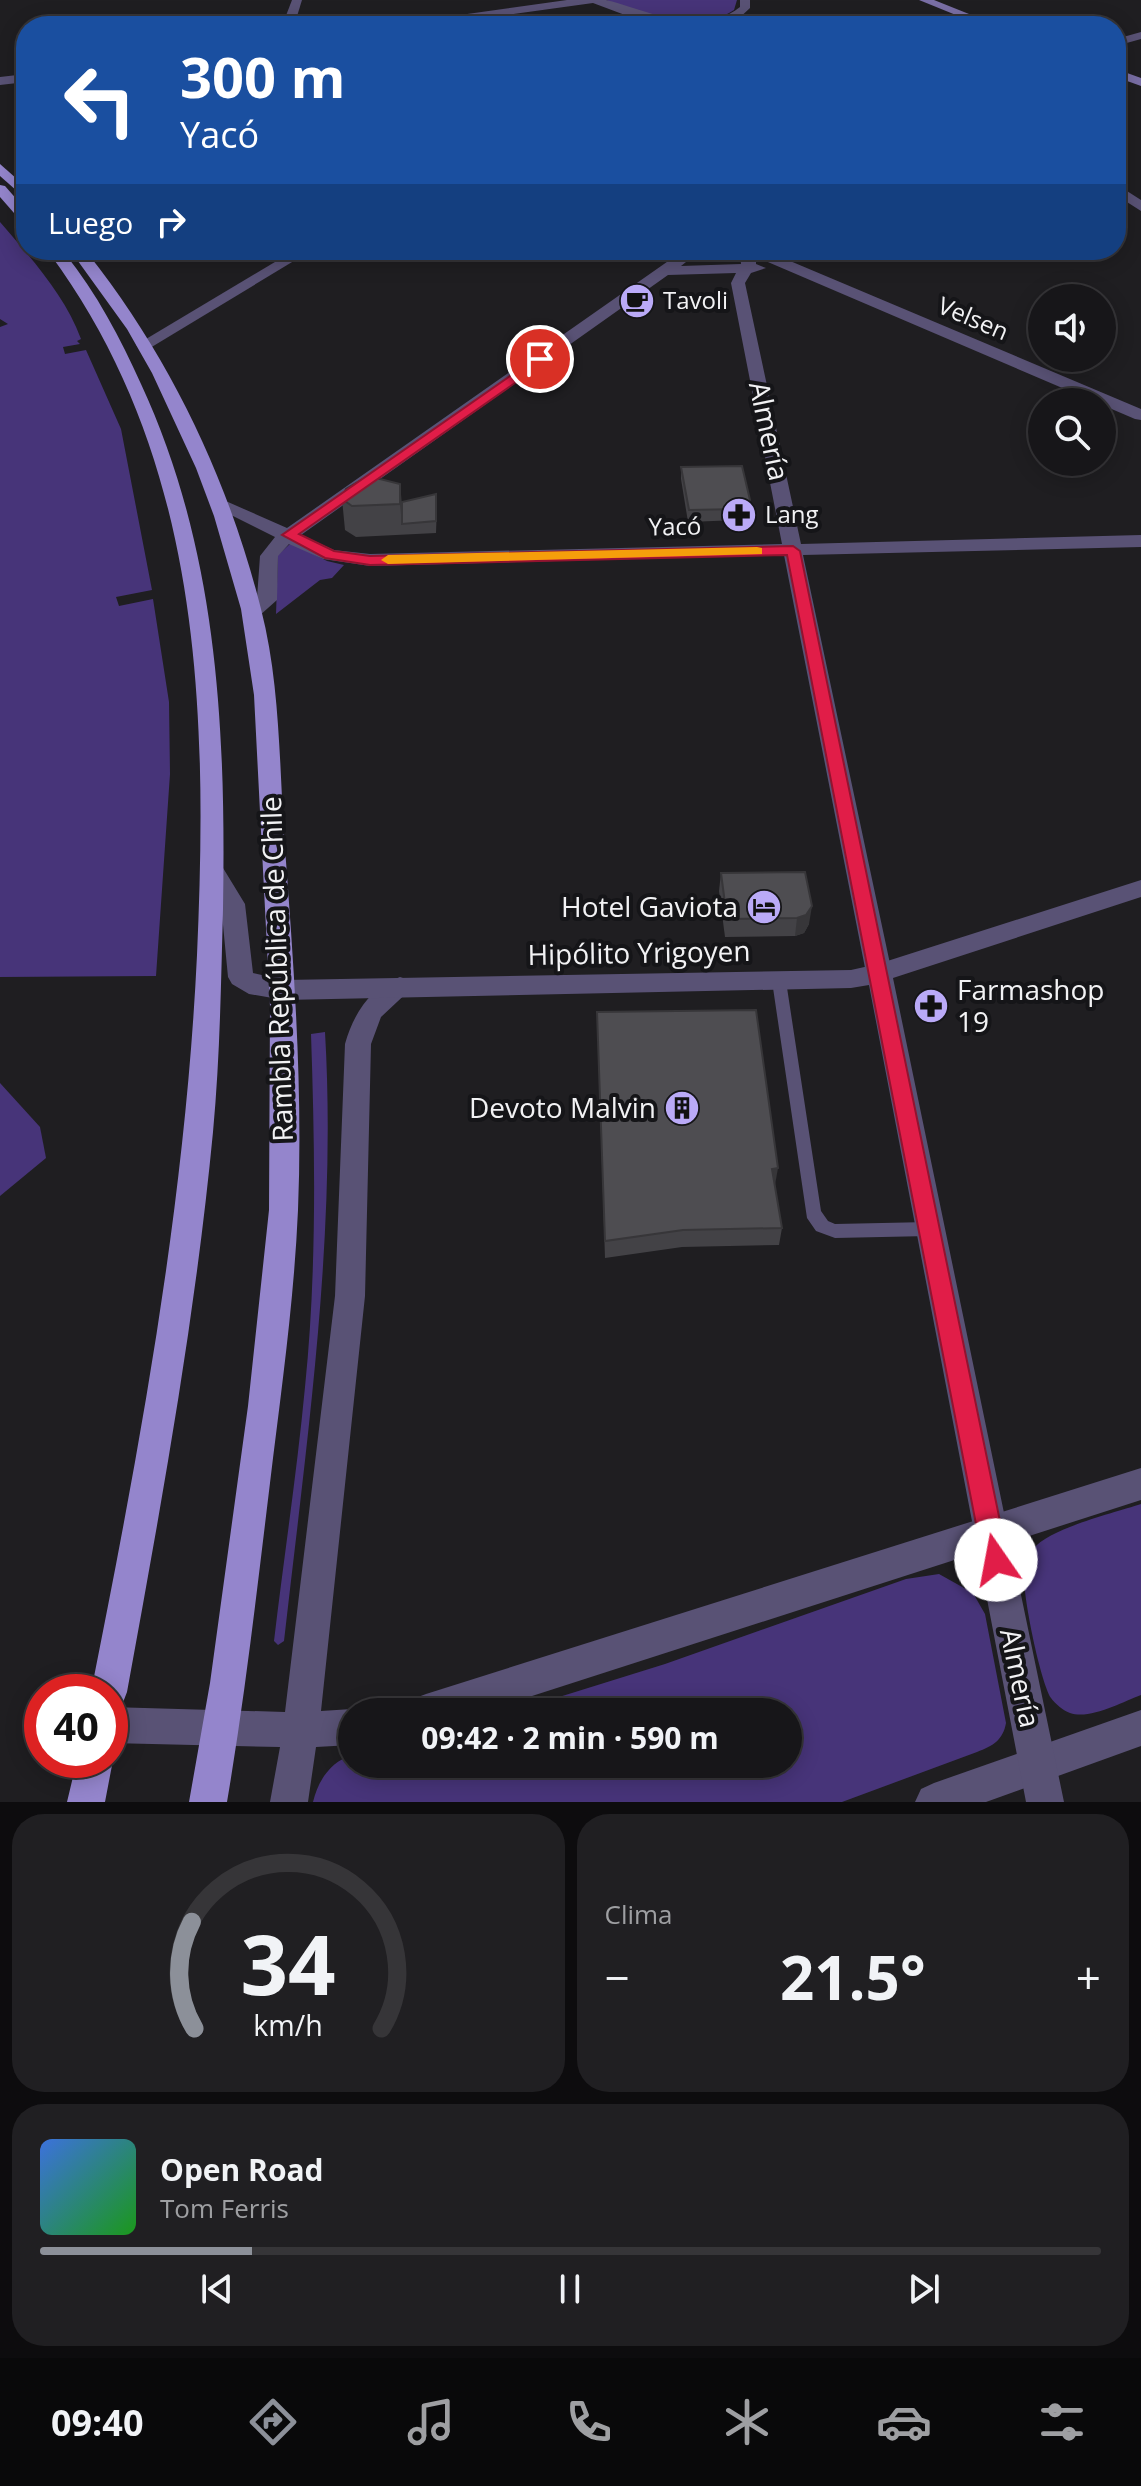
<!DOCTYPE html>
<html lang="es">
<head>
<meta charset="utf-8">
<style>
	:root { --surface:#171619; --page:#201f22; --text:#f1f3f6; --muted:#9e9fa2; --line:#363538; --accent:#8c9099 }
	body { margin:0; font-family:"Open Sans",sans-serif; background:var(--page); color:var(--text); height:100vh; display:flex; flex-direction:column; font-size:30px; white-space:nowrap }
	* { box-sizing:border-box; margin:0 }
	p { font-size:26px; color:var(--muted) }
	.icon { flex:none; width:44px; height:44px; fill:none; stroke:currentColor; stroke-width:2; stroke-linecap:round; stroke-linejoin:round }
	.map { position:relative; height:1802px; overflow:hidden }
	.details { display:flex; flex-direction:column; gap:12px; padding:12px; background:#0d0c0e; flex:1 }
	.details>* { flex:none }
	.hud { position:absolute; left:16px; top:16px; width:1110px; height:244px; border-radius:32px; box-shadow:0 4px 20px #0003,0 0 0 2px var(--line); background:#1a4fa0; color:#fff; overflow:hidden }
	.tools { position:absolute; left:1028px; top:284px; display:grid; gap:16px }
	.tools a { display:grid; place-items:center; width:88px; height:88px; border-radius:50%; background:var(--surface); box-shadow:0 4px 20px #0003,0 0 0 2px var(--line); font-size:40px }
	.speed { position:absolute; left:24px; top:1674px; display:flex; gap:16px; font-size:40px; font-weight:700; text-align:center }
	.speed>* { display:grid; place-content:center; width:104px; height:104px; border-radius:50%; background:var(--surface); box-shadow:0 4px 20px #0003,0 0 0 2px var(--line); line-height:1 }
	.speed .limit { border:12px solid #d22; background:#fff; color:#111 }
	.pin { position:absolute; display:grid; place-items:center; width:68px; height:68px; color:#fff; margin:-34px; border:4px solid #fff; border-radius:50%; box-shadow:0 2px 8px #0007 }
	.me { position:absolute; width:88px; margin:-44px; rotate:348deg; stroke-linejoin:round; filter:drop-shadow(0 0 6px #0008) }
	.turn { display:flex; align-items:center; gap:28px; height:168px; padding:0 32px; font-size:36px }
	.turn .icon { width:104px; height:104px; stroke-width:2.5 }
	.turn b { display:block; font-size:56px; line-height:68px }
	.then { display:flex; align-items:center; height:76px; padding:0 32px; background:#0003; gap:16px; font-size:30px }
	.big { font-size:60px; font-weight:700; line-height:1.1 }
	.details .tile { flex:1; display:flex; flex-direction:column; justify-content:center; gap:12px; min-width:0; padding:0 28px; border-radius:32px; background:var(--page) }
	.details .dial { align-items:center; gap:0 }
	.dial svg { height:208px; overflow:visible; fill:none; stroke:var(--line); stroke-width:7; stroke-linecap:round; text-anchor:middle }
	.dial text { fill:var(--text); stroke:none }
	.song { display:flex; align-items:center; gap:24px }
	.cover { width:96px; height:96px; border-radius:12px; background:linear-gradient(135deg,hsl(220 70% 55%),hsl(120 70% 35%)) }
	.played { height:8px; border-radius:4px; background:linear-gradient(90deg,var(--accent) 20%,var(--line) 20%) }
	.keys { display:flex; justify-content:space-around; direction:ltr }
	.heat { display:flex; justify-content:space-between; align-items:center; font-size:44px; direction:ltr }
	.details .tiles { flex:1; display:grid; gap:12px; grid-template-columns:1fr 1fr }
	.tile:last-child { grid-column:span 2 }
	.trip { position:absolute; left:338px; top:1698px; width:464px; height:80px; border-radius:40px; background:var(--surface); box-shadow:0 4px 20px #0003,0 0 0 2px var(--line); font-weight:700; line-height:80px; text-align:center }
	.menu { display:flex; height:128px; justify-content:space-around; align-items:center; background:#09090a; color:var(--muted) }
	.menu .icon { width:56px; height:56px }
	.menu .selected { color:var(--accent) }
	.menu b { font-size:36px; color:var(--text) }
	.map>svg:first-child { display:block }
	.green { fill:#473479 }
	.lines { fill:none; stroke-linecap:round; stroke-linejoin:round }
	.service { fill:#595275; fill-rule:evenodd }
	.minor { fill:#595275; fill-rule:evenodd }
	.tertiary { fill:#595275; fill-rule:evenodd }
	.secondary { fill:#7a6fa6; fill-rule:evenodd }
	.primary { fill:#9485cc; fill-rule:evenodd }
	.wall { fill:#434246 }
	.shaded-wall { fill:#373639 }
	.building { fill:#4e4d51; stroke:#373639; stroke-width:2 }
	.route { fill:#e11d48; stroke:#92132f; stroke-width:2 }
	.slow { fill:#f59e0b }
	.labels { text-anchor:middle; stroke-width:8; stroke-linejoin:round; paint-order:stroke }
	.far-poi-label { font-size:24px; fill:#f2f2f4; stroke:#151518; text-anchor:start }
	.far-street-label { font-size:24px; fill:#f2f2f4; stroke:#151518 }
	.street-label { font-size:28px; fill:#f2f2f4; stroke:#151518 }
	.poi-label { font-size:28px; fill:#f2f2f4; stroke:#151518; text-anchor:end }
</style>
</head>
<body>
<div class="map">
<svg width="1141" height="1802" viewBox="0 0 1141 1802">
	<rect width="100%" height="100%" fill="#1f1e21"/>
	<g class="green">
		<path d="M606 0H737L734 10C699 34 642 14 606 0Z"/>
		<path d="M0 222C30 257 65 295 81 339L77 341 80 344 63 347 65 354 86 350 121 429 152 590 116 597 119 606 153 599 169 702 170 774 156 976 0 977V327L8 324 0 319Z"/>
		<polygon points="291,543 327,561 344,565 332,578 320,580 276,614 278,555"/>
		<path d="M325 1032C337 1235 307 1439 284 1641L278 1645 274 1641C284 1556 297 1472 305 1387 317 1270 315 1151 311 1034Z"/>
		<polygon points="0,1083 40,1127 46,1158 0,1196"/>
		<path d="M1141 1504V1695C1122 1702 1090 1720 1070 1713 1064 1711 1055 1704 1051 1698 1040 1680 1024 1600 1024 1578 1024 1568 1027 1557 1033 1549 1050 1528 1114 1513 1141 1504Z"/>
		<path d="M939 1574 973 1593 985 1614 1006 1723C1003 1740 993 1746 977 1752L842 1802H313C318 1781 330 1762 352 1755V1764H788V1712H511L665 1664 906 1579Z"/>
	</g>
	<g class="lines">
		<polygon class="service" points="779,975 784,977 786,981 821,1211 828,1221 835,1224 929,1222 935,1224 937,1229 935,1234 929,1236 835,1238 816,1231 807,1218 772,981 774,977"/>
		<g class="minor">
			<polygon points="292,0 302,0 294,26 282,26"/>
			<path d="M567 0C579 0 594 0 606 0 648 10 700 39 740 7V0H750V8L736 21 719 26H672L625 15 593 3 427 26H397L403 23Z"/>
			<polygon points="1141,32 1141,39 1116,46 1116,39"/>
			<polygon points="26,74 26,82 0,85 0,77"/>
			<polygon points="1116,184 1141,200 1141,211 1116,195"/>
			<polygon points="295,250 312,250 150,348 144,350 136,345"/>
			<path d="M684 250H701L681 266 741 264 740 250H764L1141 409V420L1135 419 756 257V264L766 268 751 273 745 283 801 544 1141 535V547L803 555 892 973 888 980 879 982 870 980 866 973 784 555 370 566 323 559 289 544 278 556 277 600 259 616 252 618 242 612 257 598 260 556 275 537 213 506 222 501 228 502 287 528ZM736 273 731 283 782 544 370 554 334 550 301 535 668 275Z"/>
			<path d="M400 977 409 980 413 987 381 1017 371 1044 365 1296 321 1711 352 1709 359 1712H352V1745L316 1747 308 1802H270L280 1747 110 1743V1707L285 1712 335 1296 345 1044C353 1015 370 987 400 977Z"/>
			<polygon points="1141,1468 1141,1500 482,1712 408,1712 413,1699 426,1694"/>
			<polygon points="1141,1710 1141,1746 986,1802 915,1802 921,1789 934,1783"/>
		</g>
		<polygon class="tertiary" points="212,861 220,863 245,904 253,973 284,980 851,970 878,964 1141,880 1141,897 893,978 1064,1802 1026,1802 869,985 851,988 284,1000 249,994 232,984 228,977 221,904 200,869 204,863"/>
		<g class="secondary">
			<polygon points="919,0 934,0 999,26 983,26"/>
			<polygon points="1116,69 1141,78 1141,86 1116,77"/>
		</g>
		<g class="primary">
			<polygon points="0,164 26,187 26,199 0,176"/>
			<polygon points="0,185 5,186 26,210 26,222 21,221 0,197"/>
			<path d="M47 250H62C95 290 120 337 141 384 218 550 226 729 223 909 221 983 220 1058 213 1132 195 1320 161 1506 127 1692L122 1705 110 1709V1692H91C140 1446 185 1206 197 955 208 708 202 457 47 250Z"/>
			<path d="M70 250H85C169 355 228 478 261 609 281 687 279 768 285 848 294 969 303 1090 298 1210 294 1302 281 1392 270 1483 257 1590 245 1696 227 1802H189L210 1683 248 1406 269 1210 270 1006 254 695 241 609 214 516 196 468 152 373 127 329Z"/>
			<polygon points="110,1752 113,1760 105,1802 67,1802 77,1760 110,1760"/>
		</g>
	</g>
	<g class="wall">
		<polygon points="681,467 749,512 739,520 688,522 681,479"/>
		<polygon points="342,499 437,506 436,533 356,537 345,530"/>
		<polygon points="721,873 809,924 804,933 795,936 725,937 719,891"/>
		<polygon points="597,1012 775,1185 782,1228 779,1245 682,1247 605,1258"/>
	</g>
	<g class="shaded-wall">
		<polygon points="400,484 403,515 402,524 400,504"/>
		<polygon points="750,500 749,512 739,520 740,509"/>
		<polygon points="812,906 809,924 804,933 795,936 797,918"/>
		<polygon points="778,1168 775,1185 772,1169"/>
	</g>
	<g class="building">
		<polygon points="742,466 750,500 740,509 689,510 681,467"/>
		<polygon points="368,476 400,484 400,504 352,506 342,499 346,489"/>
		<polygon points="436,494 436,521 402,524 402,502"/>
		<polygon points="805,872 812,906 806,915 797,918 727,919 721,873"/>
		<polygon points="756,1010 778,1168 772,1169 782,1228 683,1230 605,1241 597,1012"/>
	</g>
	<polygon class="route" points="540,355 545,356 545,362 299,534 334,551 370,556 793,546 800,551 1008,1560 1005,1569 996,1573 987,1569 983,1560 787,555 370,565 325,558 282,535"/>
	<polygon class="slow" points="757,547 762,548 762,554 388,564 381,560 388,555"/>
	<defs>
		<g id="cafe-disc" transform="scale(1.8)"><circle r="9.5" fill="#baaaf7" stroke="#151518"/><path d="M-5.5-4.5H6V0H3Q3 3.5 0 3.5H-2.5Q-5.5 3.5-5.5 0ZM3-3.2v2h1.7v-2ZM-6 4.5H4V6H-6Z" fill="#111"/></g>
		<g id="pharmacy-disc" transform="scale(1.8)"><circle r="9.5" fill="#baaaf7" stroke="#151518"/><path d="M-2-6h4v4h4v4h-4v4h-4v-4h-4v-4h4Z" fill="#111"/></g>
		<g id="hotel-disc" transform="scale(1.8)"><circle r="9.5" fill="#baaaf7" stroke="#151518"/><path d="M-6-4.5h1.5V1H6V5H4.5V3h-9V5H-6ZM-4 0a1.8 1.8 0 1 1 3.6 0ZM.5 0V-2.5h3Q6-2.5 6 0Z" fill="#111"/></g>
		<g id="building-disc" transform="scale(1.8)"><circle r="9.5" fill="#baaaf7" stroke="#151518"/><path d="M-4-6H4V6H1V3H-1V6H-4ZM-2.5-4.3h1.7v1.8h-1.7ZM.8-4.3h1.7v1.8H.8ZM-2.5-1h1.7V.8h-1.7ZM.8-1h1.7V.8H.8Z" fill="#111"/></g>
	</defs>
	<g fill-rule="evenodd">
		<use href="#cafe-disc" x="637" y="301"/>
		<use href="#pharmacy-disc" x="739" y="515"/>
		<use href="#hotel-disc" x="764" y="907"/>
		<use href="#pharmacy-disc" x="931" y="1006"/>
		<use href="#building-disc" x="682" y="1108"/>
	</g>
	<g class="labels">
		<g class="far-poi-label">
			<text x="663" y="309">Tavoli</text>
			<text x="765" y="523">Lang</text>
		</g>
		<g class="far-street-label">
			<text transform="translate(973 319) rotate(23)" y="8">Velsen</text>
			<text transform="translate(675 527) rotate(-1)" y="8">Yacó</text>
		</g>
		<g class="street-label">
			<text transform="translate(769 431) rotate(78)" y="10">Almería</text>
			<text transform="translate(639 953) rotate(-1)" y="10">Hipólito Yrigoyen</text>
			<text transform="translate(277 969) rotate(-92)" y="10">Rambla República de Chile</text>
			<text transform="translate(1020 1678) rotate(78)" y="10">Almería</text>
		</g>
		<g class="poi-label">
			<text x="738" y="917">Hotel Gaviota</text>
			<text x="957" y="1000" text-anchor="start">Farmashop<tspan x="957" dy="32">19</tspan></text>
			<text x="656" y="1118">Devoto Malvin</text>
		</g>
	</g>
</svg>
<div class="tools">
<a><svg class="icon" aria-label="sound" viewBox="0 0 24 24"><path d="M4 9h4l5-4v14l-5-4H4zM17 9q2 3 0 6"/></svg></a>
<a><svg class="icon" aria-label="search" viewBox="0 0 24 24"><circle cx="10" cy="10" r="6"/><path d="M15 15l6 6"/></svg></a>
</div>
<div class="speed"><div class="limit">40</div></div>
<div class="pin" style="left:540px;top:359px;background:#d93025"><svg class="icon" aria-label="arrive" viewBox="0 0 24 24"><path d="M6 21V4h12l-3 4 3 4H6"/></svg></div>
<svg class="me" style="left:996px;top:1560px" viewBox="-20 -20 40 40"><circle r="19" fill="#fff"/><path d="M0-13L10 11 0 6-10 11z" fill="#e11d48"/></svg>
<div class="trip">09:42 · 2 min · 590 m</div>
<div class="hud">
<div class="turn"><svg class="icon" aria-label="left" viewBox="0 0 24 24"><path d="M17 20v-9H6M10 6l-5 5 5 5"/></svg><div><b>300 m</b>Yacó</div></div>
<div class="then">Luego<svg class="icon" aria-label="right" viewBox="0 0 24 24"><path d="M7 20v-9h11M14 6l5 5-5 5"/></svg></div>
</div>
</div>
<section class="details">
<div class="tiles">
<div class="tile dial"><svg viewBox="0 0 100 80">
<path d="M14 69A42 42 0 1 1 86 69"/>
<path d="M14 69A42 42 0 0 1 13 28" stroke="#8c9099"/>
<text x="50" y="56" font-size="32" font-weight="700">34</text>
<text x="50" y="72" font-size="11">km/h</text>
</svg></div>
<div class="tile"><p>Clima</p>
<div class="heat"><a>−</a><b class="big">21.5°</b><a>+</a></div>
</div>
<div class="tile">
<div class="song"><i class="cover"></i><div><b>Open Road</b><p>Tom Ferris</p></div></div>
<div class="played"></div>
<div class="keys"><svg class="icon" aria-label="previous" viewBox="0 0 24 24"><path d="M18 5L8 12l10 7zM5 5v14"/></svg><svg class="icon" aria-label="pause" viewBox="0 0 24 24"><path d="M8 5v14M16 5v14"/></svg><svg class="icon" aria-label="next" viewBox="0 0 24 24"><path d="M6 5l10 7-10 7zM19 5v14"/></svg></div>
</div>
</div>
</section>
<nav class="menu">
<b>09:40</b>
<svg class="icon selected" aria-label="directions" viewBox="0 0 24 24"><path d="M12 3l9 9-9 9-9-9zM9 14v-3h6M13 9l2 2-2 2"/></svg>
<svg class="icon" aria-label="music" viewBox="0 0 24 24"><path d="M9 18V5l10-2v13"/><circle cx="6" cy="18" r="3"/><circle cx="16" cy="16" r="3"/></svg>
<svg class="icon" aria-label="phone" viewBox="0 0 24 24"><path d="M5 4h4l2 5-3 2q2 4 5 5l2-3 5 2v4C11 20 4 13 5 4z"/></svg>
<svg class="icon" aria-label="climate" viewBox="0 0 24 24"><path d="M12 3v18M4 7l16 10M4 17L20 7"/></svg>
<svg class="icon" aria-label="car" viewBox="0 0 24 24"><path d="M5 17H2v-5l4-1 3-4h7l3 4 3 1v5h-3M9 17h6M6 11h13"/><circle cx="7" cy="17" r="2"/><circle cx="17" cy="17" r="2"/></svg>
<svg class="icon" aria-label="filters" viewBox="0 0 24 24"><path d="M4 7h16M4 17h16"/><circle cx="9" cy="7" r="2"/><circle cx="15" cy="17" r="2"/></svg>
</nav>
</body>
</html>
